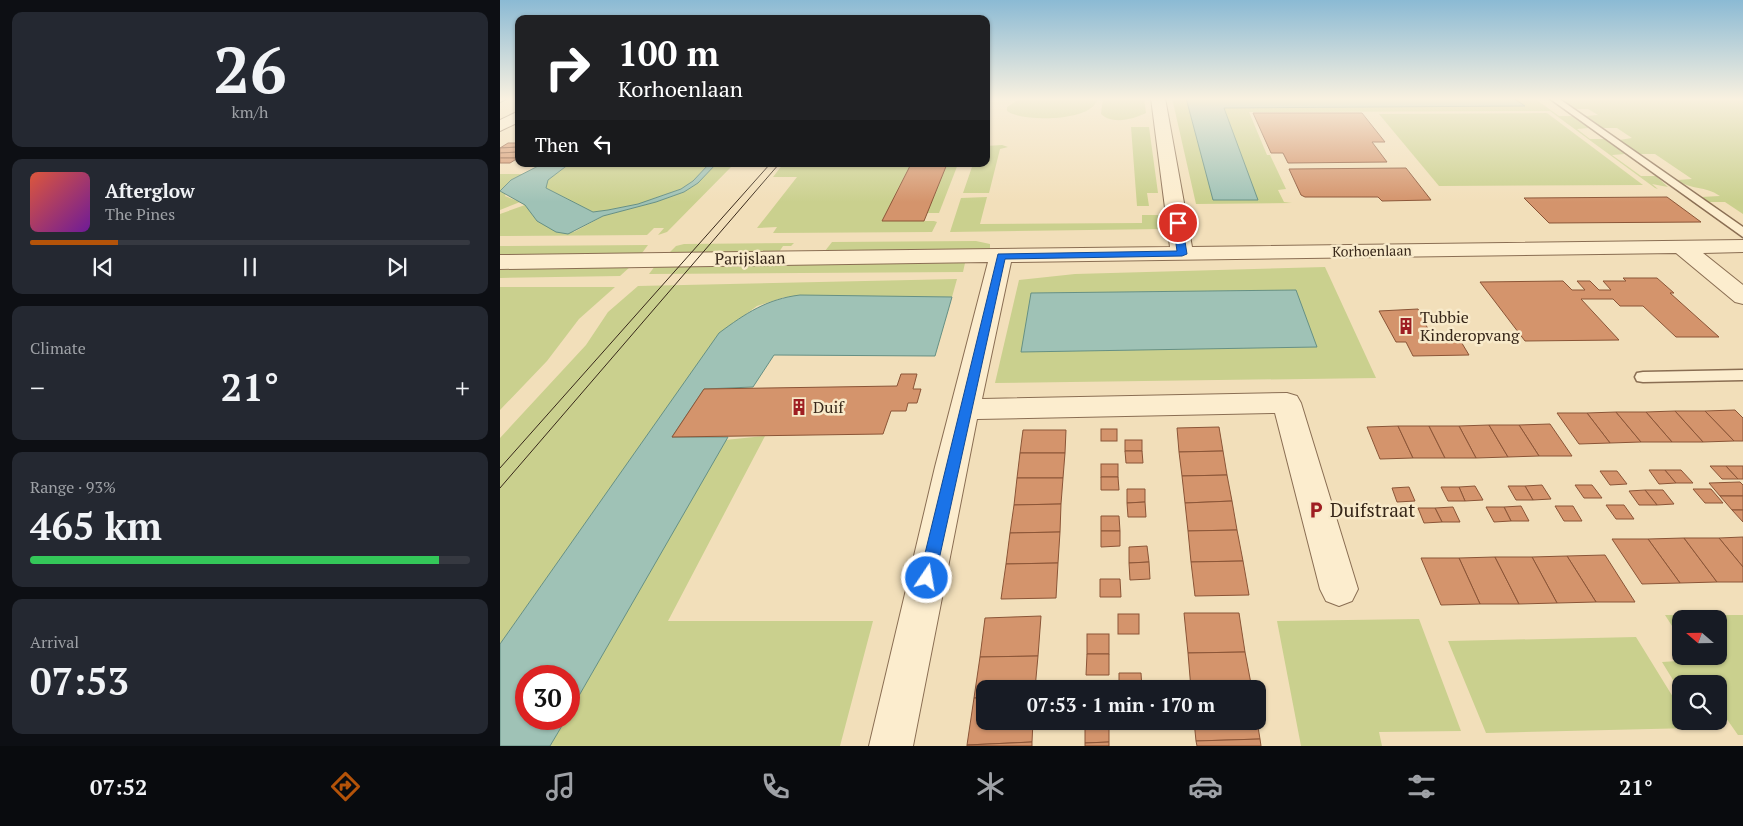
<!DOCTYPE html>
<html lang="en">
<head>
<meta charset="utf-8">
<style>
	:root { --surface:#171b24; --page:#242831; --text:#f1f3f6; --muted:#9ea1a6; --line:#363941; --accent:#b45309 }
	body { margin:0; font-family:"PT Serif",serif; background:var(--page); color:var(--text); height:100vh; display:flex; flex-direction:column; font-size:19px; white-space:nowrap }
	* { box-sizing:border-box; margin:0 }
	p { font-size:16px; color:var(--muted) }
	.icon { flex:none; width:28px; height:28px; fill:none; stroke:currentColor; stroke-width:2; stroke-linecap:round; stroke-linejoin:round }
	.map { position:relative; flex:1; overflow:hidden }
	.panel { display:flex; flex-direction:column; gap:12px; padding:12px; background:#0d0f14; width:500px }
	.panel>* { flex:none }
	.hud { position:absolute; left:15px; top:15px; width:475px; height:152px; border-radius:10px; box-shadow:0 1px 4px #0004; background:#202124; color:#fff; overflow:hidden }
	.needle { width:32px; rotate:290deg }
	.buttons { position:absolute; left:1172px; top:610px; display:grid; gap:10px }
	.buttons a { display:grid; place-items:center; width:55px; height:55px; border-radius:10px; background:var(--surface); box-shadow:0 1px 4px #0004; font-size:25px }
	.speed { position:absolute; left:15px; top:665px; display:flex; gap:10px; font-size:25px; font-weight:700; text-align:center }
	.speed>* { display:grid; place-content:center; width:65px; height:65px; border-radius:50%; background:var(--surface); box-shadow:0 1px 4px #0004; line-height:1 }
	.speed .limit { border:8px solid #d22; background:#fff; color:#111 }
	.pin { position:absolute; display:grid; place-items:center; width:42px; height:42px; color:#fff; margin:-21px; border:2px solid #fff; border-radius:50%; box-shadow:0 1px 5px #0007 }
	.me { position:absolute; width:55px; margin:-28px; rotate:12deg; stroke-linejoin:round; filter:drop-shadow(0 0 4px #0008) }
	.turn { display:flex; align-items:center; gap:18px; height:105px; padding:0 20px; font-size:22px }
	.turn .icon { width:65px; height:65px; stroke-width:2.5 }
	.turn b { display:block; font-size:35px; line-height:42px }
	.then { display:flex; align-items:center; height:48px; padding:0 20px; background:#0003; gap:10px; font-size:19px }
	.big { font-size:38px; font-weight:600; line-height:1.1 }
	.panel .widget { flex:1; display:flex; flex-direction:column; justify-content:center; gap:8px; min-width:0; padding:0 18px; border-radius:10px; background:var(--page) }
	.panel .dial { align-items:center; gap:0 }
	.dial b { font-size:65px; line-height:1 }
	.song { display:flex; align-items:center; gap:15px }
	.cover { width:60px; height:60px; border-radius:8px; background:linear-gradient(135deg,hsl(10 70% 55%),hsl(280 70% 35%)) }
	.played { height:5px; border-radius:2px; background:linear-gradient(90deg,var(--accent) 20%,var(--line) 20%) }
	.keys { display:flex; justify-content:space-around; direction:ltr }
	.heat { display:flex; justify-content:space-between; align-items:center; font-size:28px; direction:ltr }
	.charge { height:8px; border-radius:4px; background:linear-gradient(90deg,#34c759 93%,var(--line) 0) }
	.trip { position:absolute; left:476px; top:680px; width:290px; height:50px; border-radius:10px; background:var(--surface); box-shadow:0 1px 4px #0004; font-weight:600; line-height:50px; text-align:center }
	.dock { display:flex; height:80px; justify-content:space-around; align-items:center; background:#090b0e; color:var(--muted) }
	.dock .icon { width:35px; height:35px }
	.dock .selected { color:var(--accent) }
	.dock b { font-size:22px; color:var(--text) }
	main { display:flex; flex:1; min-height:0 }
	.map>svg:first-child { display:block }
	.green { fill:#cad08e }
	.water { fill:#9fc2b6; stroke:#669084 }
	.building { fill:#d4946c; stroke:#8b5537 }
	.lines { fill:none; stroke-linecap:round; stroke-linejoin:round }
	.service-casing { stroke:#8a6e53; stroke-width:3 }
	.minor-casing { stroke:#8a6e53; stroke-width:2 }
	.service { fill:#fcedce; fill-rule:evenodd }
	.minor { fill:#fcedce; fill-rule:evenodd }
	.tram { stroke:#372719; stroke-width:1 }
	.route { fill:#1a73e8; stroke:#114b97 }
	.labels { text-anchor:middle; stroke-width:5; stroke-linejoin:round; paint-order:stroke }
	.far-street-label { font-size:14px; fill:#372719; stroke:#f8eaca }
	.street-label { font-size:16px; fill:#372719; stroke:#f8eaca }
	.poi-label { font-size:16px; fill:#372719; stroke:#f8eaca; text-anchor:start }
	.near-poi-label { font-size:19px; fill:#372719; stroke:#f8eaca; text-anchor:start }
</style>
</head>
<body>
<main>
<section class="panel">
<div class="widget dial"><b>26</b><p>km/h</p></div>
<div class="widget">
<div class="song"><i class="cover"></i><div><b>Afterglow</b><p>The Pines</p></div></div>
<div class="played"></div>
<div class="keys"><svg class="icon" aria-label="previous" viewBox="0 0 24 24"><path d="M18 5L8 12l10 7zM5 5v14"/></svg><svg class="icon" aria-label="pause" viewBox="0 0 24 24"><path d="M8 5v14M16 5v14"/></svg><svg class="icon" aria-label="next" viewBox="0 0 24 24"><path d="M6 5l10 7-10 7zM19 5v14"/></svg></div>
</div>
<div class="widget"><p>Climate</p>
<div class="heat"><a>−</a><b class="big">21°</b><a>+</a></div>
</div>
<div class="widget"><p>Range · 93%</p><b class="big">465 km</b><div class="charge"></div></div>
<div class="widget"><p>Arrival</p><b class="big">07:53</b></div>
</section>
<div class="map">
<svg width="1243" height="746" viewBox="0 0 1243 746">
	<rect width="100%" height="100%" fill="#f2dfba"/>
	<g class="green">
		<path d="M521 98H596L597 100C591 122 522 122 507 111V107Z"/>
		<path d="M603 98H644L646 113C634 119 612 125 601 114Z"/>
		<polygon points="672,98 686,98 714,200 724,108 1024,106 1013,98 1034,98 1059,116 1072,116 1089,128 1077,129 1090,139 1104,139 1125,154 1112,155 1141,176 1156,176 1168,187 1152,184 1158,189 1155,188 1050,111 749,112 767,155 770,155 786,189 778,190 784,202 792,203 696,204"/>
		<path d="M1060 98H1243V214L1225 202H1209L1201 197 1220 196C1204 185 1193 191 1177 180L1192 179 1155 154H1139L1119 140 1132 138 1117 128H1103L1086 116 1098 115 1088 109H1076Z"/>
		<polygon points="1047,113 1143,185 939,186 879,114"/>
		<polygon points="631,127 649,127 658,193 647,193 649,206 637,206"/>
		<polygon points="502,145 508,147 500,149 489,193 463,193 473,164 486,164 486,146"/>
		<polygon points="69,164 209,164 193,181 181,189 138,204 108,210 93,212 46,188 48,180"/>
		<polygon points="216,164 234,164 167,232 158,235 164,228 154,228 147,235 0,236 0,214 25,205 37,221 74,232 103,216 156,202 184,192 198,183"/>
		<polygon points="283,164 411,164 382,221 434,221 437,222 432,232 273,233 277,227 257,228 297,177 273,177"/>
		<polygon points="447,164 458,164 439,213 427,213"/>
		<polygon points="0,174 23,174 11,180 5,196 20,202 0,210"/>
		<polygon points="487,197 480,224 642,223 642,215 660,215 662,229 450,232 461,198"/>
		<polygon points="476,241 490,244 490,250 325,251 332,242"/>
		<polygon points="294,243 291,246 283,246 279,252 169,253 176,246 184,244"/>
		<polygon points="148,245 142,253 0,255 0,246"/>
		<polygon points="465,263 463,272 149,274 155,266"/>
		<polygon points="131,266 120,276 0,278 0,267"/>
		<polygon points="825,267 876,378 495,383 519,280 575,274"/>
		<polygon points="457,279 452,297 285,297 257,306 220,333 0,644 0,438 86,345 108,312 138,286"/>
		<polygon points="0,287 115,287 79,319 47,361 0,410"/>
		<polygon points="265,436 168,621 373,621 340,746 50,746 66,719 69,719 69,713 225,440"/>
		<polygon points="1165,615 1243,615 1243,735 1238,735 1219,708 1219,684 1181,684 1181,693 1162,662 1194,660 1192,656 1219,656 1219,619 1181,619 1181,640"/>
		<polygon points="919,619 961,731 879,732 882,746 801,746 777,621"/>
		<polygon points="1136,637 1181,710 1181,721 1189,721 1193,728 986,733 948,641"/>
	</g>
	<g class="water">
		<polygon points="686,98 1013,98 1025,106 724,108 758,200 713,200"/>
		<polygon points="42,164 69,164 48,180 46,188 93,212 108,210 138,204 181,189 193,181 209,164 216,164 198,183 184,192 156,202 103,216 68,234 56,232 37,221 25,205 0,191 11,180"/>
		<polygon points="796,290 817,347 521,352 531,293"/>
		<path d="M300 295 452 297 435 356 274 355 253 387 204 389 172 437H228L69 713V676H26V719H66L50 746H0V644L219 333C246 313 267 299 300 295Z"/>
	</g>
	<g class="building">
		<polygon points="753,113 862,113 885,142 872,142 887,162 788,163 783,153 771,153"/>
		<polygon points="8,143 19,143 19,147 0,148"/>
		<polygon points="19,147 19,152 0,153 0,148"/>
		<polygon points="19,152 18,158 0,158 0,153"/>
		<polygon points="0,158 18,158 10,163 0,163"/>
		<polygon points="411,164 447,164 424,221 382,221"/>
		<polygon points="906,168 931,200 882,201 878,197 805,197 801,195 789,169"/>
		<polygon points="1167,197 1201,222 1049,223 1024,198"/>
		<polygon points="1123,278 1157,278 1174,293 1170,293 1219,337 1176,337 1143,306 1120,306 1113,299 1081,299 1119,340 1025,341 980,282 1063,281 1072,290 1085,290 1077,281 1090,281 1099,290 1111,290 1103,281 1126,281"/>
		<polygon points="918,309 934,341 960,340 969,355 913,356 906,342 896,342 879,311"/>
		<polygon points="401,374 417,374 413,389 421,389 417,403 408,403 406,411 391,411 383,434 172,437 204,389 397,386"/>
		<polygon points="1235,410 1243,418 1243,441 1234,441 1205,411"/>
		<polygon points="1175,411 1205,411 1234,441 1203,442"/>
		<polygon points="1175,411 1203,442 1172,442 1146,412"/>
		<polygon points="1116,412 1141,442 1110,443 1087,413"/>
		<polygon points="1116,412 1146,412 1172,442 1141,442"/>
		<polygon points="1057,413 1087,413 1110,443 1079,444"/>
		<polygon points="1050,424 1072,456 1039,456 1019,425"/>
		<polygon points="989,425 1008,457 976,458 959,426"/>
		<polygon points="989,425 1019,425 1039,456 1008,457"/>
		<polygon points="898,426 913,458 880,459 867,427"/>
		<polygon points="898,426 929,426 945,458 913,458"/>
		<polygon points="929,426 959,426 976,458 945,458"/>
		<polygon points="719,427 723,451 679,452 677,428"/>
		<rect x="601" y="429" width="16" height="12"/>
		<polygon points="523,430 566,430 565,453 520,453"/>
		<rect x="625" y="440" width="17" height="11"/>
		<polygon points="625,451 642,451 643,463 626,463"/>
		<polygon points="723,451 727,475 682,476 679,452"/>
		<polygon points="520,453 565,453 563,478 517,478"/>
		<rect x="601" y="464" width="17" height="13"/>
		<polygon points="1210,466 1226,466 1238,479 1222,479"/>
		<polygon points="1226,466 1243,466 1243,479 1238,479"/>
		<polygon points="1149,470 1165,470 1176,483 1159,484"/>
		<polygon points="1165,470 1181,470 1193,483 1176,483"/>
		<polygon points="1100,471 1117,471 1127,484 1110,485"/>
		<polygon points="727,475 732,501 685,503 682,476"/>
		<polygon points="601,477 618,477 619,490 601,490"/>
		<polygon points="517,478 563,478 561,504 514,505"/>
		<polygon points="1240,482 1243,485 1243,496 1220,496 1209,483"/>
		<polygon points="1042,485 1051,499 1033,500 1025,486"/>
		<polygon points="1075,485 1092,485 1102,498 1084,498"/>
		<polygon points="975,486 983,500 965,501 959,487"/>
		<polygon points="1008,486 1025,486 1033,500 1016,500"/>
		<polygon points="909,487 915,501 897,502 892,488"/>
		<polygon points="941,487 959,487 965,501 948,501"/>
		<polygon points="627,489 645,489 645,502 627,503"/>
		<polygon points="1193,489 1211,489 1223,503 1205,503"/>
		<polygon points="1145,490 1163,490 1174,504 1157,505"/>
		<polygon points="1145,490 1157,505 1139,505 1129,491"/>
		<polygon points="1220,496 1243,496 1243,510 1232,510"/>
		<polygon points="732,501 737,530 688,531 685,503"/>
		<polygon points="645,502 646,517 628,517 627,503"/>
		<polygon points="561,504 560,532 510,533 514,505"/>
		<polygon points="1106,505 1124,505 1134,519 1116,519"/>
		<polygon points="1021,506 1029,521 1011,521 1004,507"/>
		<polygon points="1055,506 1073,506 1082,521 1064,521"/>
		<polygon points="953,507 960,522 942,522 935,508"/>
		<polygon points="986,507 1004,507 1011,521 994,522"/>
		<polygon points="918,508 935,508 942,522 924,523"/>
		<polygon points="1232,510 1243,510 1243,522"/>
		<polygon points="601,516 619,516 620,531 601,531"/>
		<polygon points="737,530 743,561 691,562 688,531"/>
		<polygon points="601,531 620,531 620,546 601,547"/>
		<polygon points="560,532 558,563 506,564 510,533"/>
		<polygon points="1243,537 1243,567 1219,538"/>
		<polygon points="1184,538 1217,582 1180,583 1148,539"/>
		<polygon points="1184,538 1219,538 1243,567 1243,582 1217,582"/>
		<polygon points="1112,539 1148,539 1180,583 1142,584"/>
		<polygon points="647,546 649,562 629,563 629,547"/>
		<polygon points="1105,555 1135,602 1096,602 1067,556"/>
		<polygon points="1067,556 1096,602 1057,603 1032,557"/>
		<polygon points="995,557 1019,604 980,604 959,558"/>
		<polygon points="995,557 1032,557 1057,603 1019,604"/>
		<polygon points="921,558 959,558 980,604 941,605"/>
		<polygon points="743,561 749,595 695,596 691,562"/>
		<polygon points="649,562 650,579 630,580 629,563"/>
		<polygon points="558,563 556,598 501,599 506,564"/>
		<polygon points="600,579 620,579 621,597 600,597"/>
		<polygon points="684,613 739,613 745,652 688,653"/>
		<rect x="618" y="614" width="21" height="20"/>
		<polygon points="541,616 538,656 480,657 485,618"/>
		<rect x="587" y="634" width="22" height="20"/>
		<polygon points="745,652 752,689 691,689 688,653"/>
		<polygon points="587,654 609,654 609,675 586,675"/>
		<polygon points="538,656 535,689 485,689 485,698 474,698 480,657"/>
		<polygon points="619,673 641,673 642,689 619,689"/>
		<polygon points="474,698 485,698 485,721 533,721 532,742 467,745"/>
		<polygon points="585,721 609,721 609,742 585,743"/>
		<polygon points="694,721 757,721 760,739 696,741"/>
		<polygon points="760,739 761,746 697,746 696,741"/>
		<polygon points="532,742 532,746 467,746 467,745"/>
		<polygon points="609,742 609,746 585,746 585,743"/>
	</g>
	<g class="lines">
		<g class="service-casing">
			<g id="service">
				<polygon points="1049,98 1058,98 1243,227 1243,237"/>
				<polygon points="1243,370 1243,380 1143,382 1137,381 1135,377 1137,373 1143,372"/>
			</g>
		</g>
		<g class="minor-casing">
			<g id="minor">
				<polygon points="0,98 8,98 0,102"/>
				<polygon points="651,98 665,98 692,247 1243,240 1243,252 1203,253 1243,285 1243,304 1235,302 1176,253 511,262 482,399 787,393 797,396 801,403 858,589 852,601 839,606 826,601 820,589 775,413 477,419 413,746 369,746 435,467 488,262 0,269 0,255 670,247"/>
				<polygon points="19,111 19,122 0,131 0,120"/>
			</g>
		</g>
		<use href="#service" class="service"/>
		<use href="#minor" class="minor"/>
		<g class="tram">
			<polyline points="0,468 270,164"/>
			<polyline points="0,488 279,164"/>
		</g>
	</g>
	<linearGradient id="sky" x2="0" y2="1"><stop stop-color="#8bbad4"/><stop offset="0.49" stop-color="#f9f1e0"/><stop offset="1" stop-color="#f9f1e0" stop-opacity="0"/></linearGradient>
	<rect width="1243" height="202" fill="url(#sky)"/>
	<polygon class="route" points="678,220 682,223 687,254 682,256 505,259 435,578 432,583 427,585 422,583 419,578 498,254 677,251 673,223"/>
	<defs>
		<g id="building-bare" transform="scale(1.35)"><path d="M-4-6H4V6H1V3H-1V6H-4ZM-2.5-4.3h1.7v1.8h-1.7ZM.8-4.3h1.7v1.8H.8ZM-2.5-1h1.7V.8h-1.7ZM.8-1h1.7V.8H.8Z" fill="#9e1e22" stroke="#f8eaca" stroke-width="2.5" paint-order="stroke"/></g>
		<g id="parking-bare" transform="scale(1.35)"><path d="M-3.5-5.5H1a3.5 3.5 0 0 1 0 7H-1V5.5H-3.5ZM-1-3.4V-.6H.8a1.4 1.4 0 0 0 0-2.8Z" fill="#9e1e22" stroke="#f8eaca" stroke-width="2.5" paint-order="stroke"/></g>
	</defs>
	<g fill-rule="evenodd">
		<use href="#building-bare" x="906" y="326"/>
		<use href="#building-bare" x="299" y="407"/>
		<use href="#parking-bare" x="816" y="510"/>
	</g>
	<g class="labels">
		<g class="far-street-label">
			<text transform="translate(872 251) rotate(-1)" y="5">Korhoenlaan</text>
		</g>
		<g class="street-label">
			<text transform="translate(250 258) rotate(-1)" y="6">Parijslaan</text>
		</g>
		<g class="poi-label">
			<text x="920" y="323">Tubbie<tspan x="920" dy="18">Kinderopvang</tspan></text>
			<text x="313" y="413">Duif</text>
		</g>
		<g class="near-poi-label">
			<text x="830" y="517">Duifstraat</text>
		</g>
	</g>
</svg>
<div class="buttons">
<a><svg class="needle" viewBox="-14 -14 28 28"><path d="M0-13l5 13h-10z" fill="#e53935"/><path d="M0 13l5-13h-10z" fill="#9ea1a6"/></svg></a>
<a><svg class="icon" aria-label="search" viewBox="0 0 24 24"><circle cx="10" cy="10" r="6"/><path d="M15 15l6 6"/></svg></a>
</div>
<div class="speed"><div class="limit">30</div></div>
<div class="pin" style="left:678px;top:223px;background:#d93025"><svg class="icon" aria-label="arrive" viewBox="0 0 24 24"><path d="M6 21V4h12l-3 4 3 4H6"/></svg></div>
<svg class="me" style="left:427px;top:578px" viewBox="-20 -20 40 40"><circle r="17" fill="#1a73e8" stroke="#fff" stroke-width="3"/><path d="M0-11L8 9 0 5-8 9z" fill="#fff"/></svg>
<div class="trip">07:53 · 1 min · 170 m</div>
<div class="hud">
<div class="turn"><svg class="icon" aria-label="right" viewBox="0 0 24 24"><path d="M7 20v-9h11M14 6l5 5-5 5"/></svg><div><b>100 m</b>Korhoenlaan</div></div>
<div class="then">Then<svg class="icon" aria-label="left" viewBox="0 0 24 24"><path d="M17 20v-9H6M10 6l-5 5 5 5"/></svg></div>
</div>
</div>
</main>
<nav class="dock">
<b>07:52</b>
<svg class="icon selected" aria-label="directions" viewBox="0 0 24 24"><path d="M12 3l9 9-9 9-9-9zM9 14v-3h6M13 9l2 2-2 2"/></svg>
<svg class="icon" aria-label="music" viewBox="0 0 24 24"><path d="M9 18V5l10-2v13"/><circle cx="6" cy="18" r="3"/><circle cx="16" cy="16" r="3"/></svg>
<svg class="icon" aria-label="phone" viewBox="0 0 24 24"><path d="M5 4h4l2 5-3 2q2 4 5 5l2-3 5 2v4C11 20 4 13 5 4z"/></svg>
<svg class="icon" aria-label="climate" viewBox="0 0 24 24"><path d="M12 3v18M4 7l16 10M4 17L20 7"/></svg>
<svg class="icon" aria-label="car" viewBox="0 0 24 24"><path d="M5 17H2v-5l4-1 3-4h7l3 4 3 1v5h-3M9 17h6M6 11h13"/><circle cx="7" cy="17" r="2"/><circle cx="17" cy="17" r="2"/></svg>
<svg class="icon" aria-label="filters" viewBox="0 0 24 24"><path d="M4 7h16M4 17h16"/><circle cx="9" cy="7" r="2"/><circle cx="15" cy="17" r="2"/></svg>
<b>21°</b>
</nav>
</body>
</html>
